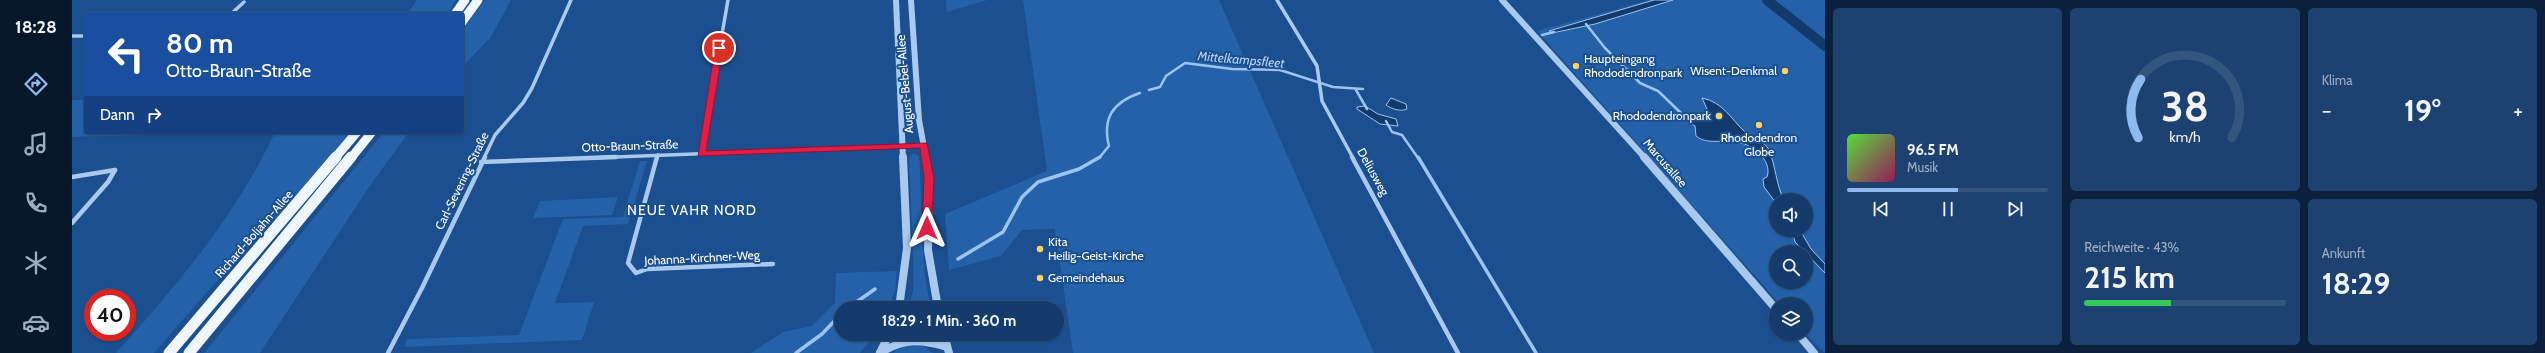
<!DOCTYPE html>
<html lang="de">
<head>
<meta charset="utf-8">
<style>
	:root { --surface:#143b6b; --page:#1d4271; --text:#f1f3f6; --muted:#9dadc1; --line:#33557e; --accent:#90b9f0 }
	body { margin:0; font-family:Cabin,sans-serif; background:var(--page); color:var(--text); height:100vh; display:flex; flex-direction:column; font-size:15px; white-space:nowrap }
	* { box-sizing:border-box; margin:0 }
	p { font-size:13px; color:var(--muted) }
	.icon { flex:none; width:22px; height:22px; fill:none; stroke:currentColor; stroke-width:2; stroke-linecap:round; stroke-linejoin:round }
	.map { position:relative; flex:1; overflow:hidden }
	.sheet { display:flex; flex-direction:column; gap:8px; padding:8px; background:#0b203b; width:720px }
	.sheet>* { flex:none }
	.banner { position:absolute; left:12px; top:12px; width:380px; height:122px; border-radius:4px; box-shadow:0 1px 3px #0004,0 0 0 1px var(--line); background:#1a4fa0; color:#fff; overflow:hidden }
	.fabs { position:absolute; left:1697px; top:193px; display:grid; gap:8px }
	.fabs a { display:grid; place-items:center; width:44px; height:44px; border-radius:50%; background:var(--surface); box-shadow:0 1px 3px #0004,0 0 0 1px var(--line); font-size:20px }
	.speed { position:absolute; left:12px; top:289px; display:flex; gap:8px; font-size:20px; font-weight:700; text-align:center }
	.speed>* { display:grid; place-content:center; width:52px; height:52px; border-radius:50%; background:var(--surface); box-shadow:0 1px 3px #0004,0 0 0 1px var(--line); line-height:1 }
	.speed .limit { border:6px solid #d22; background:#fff; color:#111 }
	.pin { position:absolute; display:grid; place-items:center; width:34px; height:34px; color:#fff; margin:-17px; border:2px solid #fff; border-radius:50%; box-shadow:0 1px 4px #0007 }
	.me { position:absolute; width:44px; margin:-22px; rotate:0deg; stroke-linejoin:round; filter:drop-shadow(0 0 3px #0008) }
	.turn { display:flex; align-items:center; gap:14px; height:84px; padding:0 16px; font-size:18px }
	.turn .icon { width:52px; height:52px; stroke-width:2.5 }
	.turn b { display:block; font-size:28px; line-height:34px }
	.then { display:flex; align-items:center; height:38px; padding:0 16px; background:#0003; gap:8px; font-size:15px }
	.big { font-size:30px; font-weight:700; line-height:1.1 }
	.sheet .widget { flex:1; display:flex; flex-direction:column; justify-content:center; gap:6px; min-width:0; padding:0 14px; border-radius:6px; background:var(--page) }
	.sheet .dial { align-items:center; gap:0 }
	.dial svg { height:104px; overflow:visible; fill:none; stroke:var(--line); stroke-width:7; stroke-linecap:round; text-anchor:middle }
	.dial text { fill:var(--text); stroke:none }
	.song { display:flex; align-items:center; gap:12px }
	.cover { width:48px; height:48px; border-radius:6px; background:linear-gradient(135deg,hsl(110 70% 55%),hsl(330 70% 35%)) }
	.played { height:4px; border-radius:2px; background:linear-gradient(90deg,var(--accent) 55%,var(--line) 55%) }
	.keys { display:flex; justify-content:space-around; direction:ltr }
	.heat { display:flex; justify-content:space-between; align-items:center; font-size:22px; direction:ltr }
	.charge { height:6px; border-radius:3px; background:linear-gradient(90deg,#34c759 43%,var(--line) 0) }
	.sheet .tiles { flex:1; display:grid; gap:8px; grid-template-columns:repeat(3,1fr) }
	.widget:first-child { grid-row:span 2 }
	.trip { position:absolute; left:762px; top:301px; width:230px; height:40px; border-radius:20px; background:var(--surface); box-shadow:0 1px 3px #0004,0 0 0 1px var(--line); font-weight:700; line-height:40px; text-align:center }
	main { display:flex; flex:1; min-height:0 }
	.tabs { display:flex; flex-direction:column; width:72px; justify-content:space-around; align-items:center; background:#08182b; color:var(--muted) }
	.tabs .icon { width:28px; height:28px }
	.tabs .current { color:var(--accent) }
	.tabs b { font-size:18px; color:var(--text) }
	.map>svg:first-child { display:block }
	.green { fill:#2461a8; fill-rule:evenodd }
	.water { fill:#123a6d; stroke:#9cc4f0 }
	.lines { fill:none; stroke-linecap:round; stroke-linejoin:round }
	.stream-far1 { stroke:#9cc4f0; stroke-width:2.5 }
	.stream { stroke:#9cc4f0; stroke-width:3.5 }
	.canal { stroke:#123a6d; stroke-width:10 }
	.minor-far1 { stroke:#a9c9ee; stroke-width:3.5 }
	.minor { stroke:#a9c9ee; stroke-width:4.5 }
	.tertiary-far1 { stroke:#a9c9ee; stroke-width:6 }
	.tertiary { stroke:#a9c9ee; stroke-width:8 }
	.primary-far1 { stroke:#f0f6ff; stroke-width:9 }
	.primary { stroke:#f0f6ff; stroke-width:11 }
	.route { fill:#e11d48; stroke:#92132f }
	.poi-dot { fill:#ffd166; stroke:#1b4f8f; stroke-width:1.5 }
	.labels { text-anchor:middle; stroke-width:4; stroke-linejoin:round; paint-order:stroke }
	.poi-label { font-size:12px; fill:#fff; stroke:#1b4f8f; text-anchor:start }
	.street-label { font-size:12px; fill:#fff; stroke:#1b4f8f }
	.water-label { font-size:13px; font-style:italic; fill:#b5d3f5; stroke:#1b4f8f }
	.quarter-label { font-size:14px; letter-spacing:1px; fill:#fff; stroke:#1b4f8f }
</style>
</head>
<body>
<main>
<nav class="tabs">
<b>18:28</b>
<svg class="icon current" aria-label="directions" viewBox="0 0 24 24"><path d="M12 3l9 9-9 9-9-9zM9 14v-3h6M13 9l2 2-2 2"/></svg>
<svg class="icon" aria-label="music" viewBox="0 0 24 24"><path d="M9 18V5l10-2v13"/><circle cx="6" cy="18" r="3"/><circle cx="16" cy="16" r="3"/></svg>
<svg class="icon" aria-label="phone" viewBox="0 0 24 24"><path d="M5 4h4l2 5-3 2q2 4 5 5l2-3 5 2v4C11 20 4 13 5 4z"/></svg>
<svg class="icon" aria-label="climate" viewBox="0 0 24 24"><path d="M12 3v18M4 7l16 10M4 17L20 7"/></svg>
<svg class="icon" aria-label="car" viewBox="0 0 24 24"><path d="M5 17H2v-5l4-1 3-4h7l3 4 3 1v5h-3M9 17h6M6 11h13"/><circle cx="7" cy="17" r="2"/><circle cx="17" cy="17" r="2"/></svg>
</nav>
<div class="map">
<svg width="1753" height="353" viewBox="0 0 1753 353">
	<rect width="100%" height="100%" fill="#1b4f8f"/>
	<g class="green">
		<polygon points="345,0 384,0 375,14 335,14"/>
		<polygon points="413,0 439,0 419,37 390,67 390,29"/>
		<polygon points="874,0 915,0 875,12"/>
		<polygon points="951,0 1147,0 1302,353 1001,353 983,229 950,230 929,256 877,270 873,214 975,171"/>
		<path d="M1577 0H1753V353L1734 334V304H1708L1465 31ZM1704 200H1734V230H1704ZM1704 252H1734V282H1704Z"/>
		<polygon points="0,100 14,100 14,132 188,132 0,137"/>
		<path d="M203 132H279L210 213 185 235 82 353H44C105 285 164 216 203 132Z"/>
		<polygon points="312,132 337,132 297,187 188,353 132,353"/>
		<path d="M841 153 847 156C851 207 847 258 859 308H837L841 290V260L837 157Z"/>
		<polygon points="568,161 575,161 556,224 511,226 483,303 522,302 510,340 332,347 335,339 447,335 491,219 551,217"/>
		<polygon points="546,197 540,215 461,218 468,201"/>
		<polygon points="825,271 823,291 816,308 769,308 769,334 803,334 788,353 679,353 711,332 740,326 763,303 764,273"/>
		<polygon points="842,344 851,346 861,353 821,353 830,345"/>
	</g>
	<g class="water">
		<polygon points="1582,0 1601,0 1523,24 1480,33 1477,31"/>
		<path d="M1319 98 1334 104 1335 109C1328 112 1320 109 1314 105Z"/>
		<path d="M1630 98C1651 102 1659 119 1673 132 1680 139 1693 141 1697 150 1704 167 1704 185 1712 200H1704V203L1692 187 1691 179 1695 177C1698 169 1694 160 1688 154 1665 131 1639 149 1624 136L1623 126 1605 115 1606 111 1624 119 1634 114 1635 109Z"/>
		<polygon points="1293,106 1306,114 1324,119 1326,126 1308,124 1285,109 1285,107"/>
		<polygon points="1720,230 1728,230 1739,249 1753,264 1753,273 1723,242"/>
	</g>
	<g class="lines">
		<g class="stream-far1">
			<polyline points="1514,24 1533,48 1568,83 1586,91 1609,113"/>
			<polyline points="1470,35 1482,32"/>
			<polyline points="1077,90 1088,87 1094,76 1113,63 1160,69 1208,70 1261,87 1291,89"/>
			<polyline points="1284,90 1295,109"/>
			<polyline points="1314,121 1320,132 1330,135 1346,158"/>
			<path d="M1027 158 1037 146C1030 118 1041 102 1068 93"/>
		</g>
		<g class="stream">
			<polyline points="1346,157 1464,353"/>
			<polyline points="886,259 931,232 950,197 966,182 1007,169 1028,157"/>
			<polyline points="776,308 803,289"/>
			<polyline points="724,353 750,334 769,314"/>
		</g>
		<polyline class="canal" points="1695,0 1753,46"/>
		<g class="minor-far1">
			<polyline points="1205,0 1245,66 1250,101 1281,158"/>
			<polyline points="159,14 172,2"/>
			<polyline points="0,36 14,36"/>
			<polyline points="629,154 656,0"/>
			<polyline points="412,158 423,135 451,103 460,88 499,0"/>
			<polyline points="518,158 852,145"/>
			<polyline points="585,158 586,155"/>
		</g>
		<g class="minor">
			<polyline points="585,157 556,263 564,273 575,269 701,264"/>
			<polyline points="1280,157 1386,353"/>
			<polyline points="409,162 544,157"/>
			<polyline points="0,177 43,170"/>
			<polyline points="0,223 36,182 43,170"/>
			<polyline points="316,353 350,288 413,157"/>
		</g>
		<g class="tertiary-far1">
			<polyline points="824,0 831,158"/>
			<polyline points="839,0 847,120 854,158"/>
			<polyline points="1430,0 1573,158"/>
		</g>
		<g class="tertiary">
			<polyline points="853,157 857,178 856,250 866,308"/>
			<polyline points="1572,157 1704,309"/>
			<polyline points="827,308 835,248 831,157"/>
			<polyline points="872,334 877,353"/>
			<polyline points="1726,334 1742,353"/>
			<path d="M808 353C832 338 849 339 875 347"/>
			<polyline points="808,353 817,334"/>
		</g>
		<g class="primary-far1">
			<polyline points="383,14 393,0"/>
			<polyline points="390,22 406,0"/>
			<polyline points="263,158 285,132"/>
			<polyline points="279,158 300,132"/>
		</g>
		<g class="primary">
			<polyline points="97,353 264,157"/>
			<polyline points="117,353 279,157"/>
		</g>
	</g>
	<polygon class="route" points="647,45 651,48 634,151 855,143 862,178 859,230 855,231 850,228 852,178 848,148 626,156 643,48"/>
	<g class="poi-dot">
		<circle cx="1504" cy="66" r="4"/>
		<circle cx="1713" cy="71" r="4"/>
		<circle cx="1647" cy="116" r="4"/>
		<circle cx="1687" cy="125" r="4"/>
		<circle cx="968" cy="249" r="4"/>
		<circle cx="968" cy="278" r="4"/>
	</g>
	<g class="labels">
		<g class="poi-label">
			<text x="1512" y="63">Haupteingang<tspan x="1512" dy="14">Rhododendronpark</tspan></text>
			<text x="1705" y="75" text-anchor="end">Wisent-Denkmal</text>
			<text x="1639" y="120" text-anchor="end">Rhododendronpark</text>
			<text x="1687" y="142" text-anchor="middle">Rhododendron<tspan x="1687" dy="14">Globe</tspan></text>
			<text x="976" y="246">Kita<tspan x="976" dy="14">Heilig-Geist-Kirche</tspan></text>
			<text x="976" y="282">Gemeindehaus</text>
		</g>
		<g class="street-label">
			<text transform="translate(833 84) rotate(-95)" y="4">August-Bebel-Allee</text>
			<text transform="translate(558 146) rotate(-2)" y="4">Otto-Braun-Straße</text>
			<text transform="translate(1593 163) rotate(49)" y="4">Marcusallee</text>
			<text transform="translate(1301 172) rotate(61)" y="4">Deliusweg</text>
			<text transform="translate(390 181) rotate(-64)" y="4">Carl-Severing-Straße</text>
			<text transform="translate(182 234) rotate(-49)" y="4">Richard-Boljahn-Allee</text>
			<text transform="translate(630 258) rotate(-3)" y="4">Johanna-Kirchner-Weg</text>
		</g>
		<g class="water-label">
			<text transform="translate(1169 59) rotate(5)" y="5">Mittelkampsfleet</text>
		</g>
		<g class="quarter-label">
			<text x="620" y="215">NEUE VAHR NORD</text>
		</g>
	</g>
</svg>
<div class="fabs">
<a><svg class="icon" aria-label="sound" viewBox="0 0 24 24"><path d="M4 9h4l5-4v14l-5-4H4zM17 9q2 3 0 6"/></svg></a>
<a><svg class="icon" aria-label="search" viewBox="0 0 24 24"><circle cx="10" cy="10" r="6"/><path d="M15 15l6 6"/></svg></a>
<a><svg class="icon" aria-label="layers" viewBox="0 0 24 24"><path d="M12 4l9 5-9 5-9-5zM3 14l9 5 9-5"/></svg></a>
</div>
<div class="speed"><div class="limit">40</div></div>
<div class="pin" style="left:647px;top:48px;background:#d93025"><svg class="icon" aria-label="arrive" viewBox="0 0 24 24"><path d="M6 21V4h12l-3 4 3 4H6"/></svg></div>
<svg class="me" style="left:855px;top:228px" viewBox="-20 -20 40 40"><path d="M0-17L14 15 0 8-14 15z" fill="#e11d48" stroke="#fff" stroke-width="4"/></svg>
<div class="trip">18:29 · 1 Min. · 360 m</div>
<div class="banner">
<div class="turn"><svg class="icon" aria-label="left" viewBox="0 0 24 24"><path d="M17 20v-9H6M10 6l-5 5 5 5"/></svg><div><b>80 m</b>Otto-Braun-Straße</div></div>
<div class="then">Dann<svg class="icon" aria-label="right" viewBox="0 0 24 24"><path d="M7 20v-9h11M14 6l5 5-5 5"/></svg></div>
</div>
</div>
<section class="sheet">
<div class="tiles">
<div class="widget">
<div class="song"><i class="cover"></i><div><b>96.5 FM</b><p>Musik</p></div></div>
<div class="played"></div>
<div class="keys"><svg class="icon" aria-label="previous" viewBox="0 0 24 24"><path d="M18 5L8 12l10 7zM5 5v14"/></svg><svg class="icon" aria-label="pause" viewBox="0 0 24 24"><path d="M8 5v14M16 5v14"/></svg><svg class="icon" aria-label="next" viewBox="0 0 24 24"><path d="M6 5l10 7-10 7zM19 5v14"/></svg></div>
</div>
<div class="widget dial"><svg viewBox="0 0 100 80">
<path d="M14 69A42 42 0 1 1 86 69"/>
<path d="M14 69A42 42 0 0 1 16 24" stroke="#90b9f0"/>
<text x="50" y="56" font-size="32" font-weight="700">38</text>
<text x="50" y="72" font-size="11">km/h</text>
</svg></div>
<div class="widget"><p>Klima</p>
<div class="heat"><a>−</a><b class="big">19°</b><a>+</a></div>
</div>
<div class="widget"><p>Reichweite · 43%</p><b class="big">215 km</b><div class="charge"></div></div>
<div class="widget"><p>Ankunft</p><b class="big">18:29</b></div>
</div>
</section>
</main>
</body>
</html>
